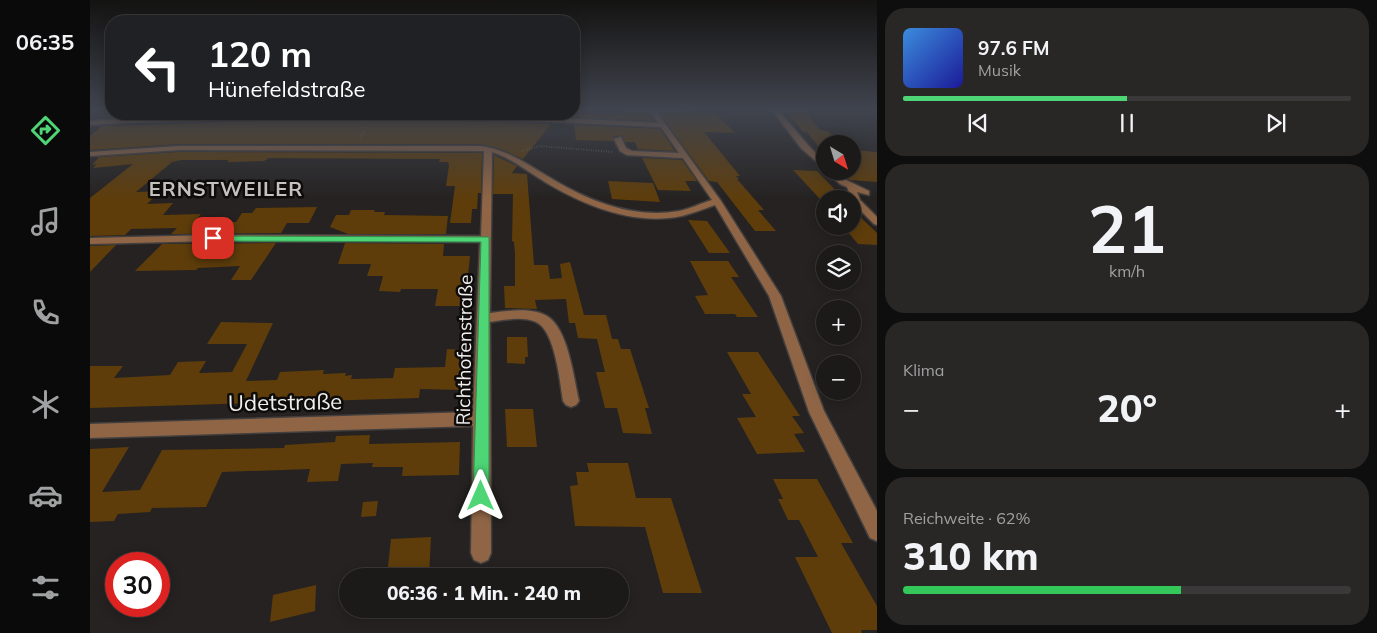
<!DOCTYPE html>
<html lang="de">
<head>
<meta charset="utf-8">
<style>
	:root { --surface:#1c1a19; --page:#292726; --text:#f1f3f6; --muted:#a0a1a2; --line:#3a3838; --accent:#4ed676 }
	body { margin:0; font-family:Mulish,sans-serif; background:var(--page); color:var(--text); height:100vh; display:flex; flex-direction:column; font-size:19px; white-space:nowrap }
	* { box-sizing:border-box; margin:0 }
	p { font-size:16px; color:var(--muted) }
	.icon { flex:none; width:28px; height:28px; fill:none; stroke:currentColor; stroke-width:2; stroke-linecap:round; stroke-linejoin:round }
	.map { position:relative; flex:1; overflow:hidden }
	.side { display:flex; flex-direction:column; gap:8px; padding:8px; background:#0f0e0e; width:500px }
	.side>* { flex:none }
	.banner { position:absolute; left:15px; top:15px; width:475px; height:105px; border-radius:20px; box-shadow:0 2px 12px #0003,0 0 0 1px var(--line); background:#202124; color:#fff; overflow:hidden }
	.needle { width:32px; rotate:142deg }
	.fabs { position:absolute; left:726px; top:135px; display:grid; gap:10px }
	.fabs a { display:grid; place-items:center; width:45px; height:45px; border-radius:50%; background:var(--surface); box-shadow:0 2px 12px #0003,0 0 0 1px var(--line); font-size:25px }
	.speed { position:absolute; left:15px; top:552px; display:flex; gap:10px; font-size:25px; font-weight:700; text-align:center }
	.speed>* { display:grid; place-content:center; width:65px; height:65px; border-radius:50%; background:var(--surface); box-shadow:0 2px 12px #0003,0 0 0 1px var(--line); line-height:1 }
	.speed .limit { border:8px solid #d22; background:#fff; color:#111 }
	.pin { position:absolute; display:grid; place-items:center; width:42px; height:42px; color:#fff; margin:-21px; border-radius:10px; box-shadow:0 2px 8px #0006 }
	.me { position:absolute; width:55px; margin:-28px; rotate:0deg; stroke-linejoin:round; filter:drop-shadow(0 0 4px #0008) }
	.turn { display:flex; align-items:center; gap:18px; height:105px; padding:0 20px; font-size:22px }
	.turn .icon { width:65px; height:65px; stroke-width:2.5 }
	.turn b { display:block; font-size:35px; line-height:42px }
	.big { font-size:38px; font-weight:800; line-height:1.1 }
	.side .card { flex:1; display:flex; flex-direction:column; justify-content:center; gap:8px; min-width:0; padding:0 18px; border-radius:20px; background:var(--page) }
	.side .dial { align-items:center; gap:0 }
	.dial b { font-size:65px; line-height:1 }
	.song { display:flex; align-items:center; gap:15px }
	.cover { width:60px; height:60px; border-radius:8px; background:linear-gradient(135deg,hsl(210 70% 55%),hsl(240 70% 35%)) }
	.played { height:5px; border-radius:2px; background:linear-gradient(90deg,var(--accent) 50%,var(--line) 50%) }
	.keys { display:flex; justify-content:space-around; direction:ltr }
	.heat { display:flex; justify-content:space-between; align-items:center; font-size:28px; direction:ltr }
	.charge { height:8px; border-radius:4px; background:linear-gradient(90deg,#34c759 62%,var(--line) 0) }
	.trip { position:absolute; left:249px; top:568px; width:290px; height:50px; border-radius:25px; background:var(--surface); box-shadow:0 2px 12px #0003,0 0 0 1px var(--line); font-weight:800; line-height:50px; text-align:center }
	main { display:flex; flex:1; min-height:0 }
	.menu { display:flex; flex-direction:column; width:90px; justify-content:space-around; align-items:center; background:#0b0a0a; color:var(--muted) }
	.menu .icon { width:35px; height:35px }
	.menu .current { color:var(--accent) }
	.menu b { font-size:22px; color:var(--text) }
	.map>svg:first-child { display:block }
	.building { fill:#5e3d0b }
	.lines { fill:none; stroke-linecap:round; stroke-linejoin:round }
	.minor-casing { stroke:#423f3e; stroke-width:3 }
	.path { stroke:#7d7b7a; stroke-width:2; stroke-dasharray:0.5 2; stroke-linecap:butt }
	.minor { fill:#8f6546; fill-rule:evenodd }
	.route { fill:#4ed676; stroke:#338b4d }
	.labels { text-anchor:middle; stroke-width:5; stroke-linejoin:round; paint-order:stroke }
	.street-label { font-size:19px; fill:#f1efee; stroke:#0d0c0b }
	.far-district-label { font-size:20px; font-weight:bold; letter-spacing:1px; fill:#c4c1bf; stroke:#0d0c0b }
	.near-street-label { font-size:22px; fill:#f1efee; stroke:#0d0c0b }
</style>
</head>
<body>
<main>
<nav class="menu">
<b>06:35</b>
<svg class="icon current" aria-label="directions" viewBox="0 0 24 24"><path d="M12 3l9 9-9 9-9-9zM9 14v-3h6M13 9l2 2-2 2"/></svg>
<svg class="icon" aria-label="music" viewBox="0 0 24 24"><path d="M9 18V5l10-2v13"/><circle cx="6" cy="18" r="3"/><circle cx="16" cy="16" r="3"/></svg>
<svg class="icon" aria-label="phone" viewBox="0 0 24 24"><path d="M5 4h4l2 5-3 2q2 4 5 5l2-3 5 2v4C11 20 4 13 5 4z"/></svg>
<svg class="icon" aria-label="climate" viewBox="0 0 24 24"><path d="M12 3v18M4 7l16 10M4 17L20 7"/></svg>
<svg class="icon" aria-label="car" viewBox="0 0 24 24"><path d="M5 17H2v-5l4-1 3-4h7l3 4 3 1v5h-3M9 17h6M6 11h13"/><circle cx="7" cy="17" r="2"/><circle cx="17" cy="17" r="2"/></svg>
<svg class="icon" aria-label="filters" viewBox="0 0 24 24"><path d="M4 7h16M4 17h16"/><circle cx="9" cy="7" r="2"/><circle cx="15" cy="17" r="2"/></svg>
</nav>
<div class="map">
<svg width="787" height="633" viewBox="0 0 787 633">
	<rect width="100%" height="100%" fill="#252221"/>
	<g class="building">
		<polygon points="537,110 557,110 564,121 484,117 483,114 540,115"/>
		<polygon points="567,110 625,113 645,133 614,132 650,176 646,176 649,179 647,179 674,210 668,210 686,231 665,231 627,182 619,181"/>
		<polygon points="696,110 713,110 730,130 737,131 754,144 735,144 735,155 717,132 713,132"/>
		<polygon points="27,114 119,114 22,118"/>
		<polygon points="214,120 357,121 461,124 433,159 411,149 391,144 89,144 0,150 0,136 12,126"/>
		<polygon points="484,125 570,129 585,151 548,149 545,142 535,142 532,135 523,137 523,141 486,140"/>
		<polygon points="762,150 787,152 787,182 760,180 748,171 762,171"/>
		<polygon points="89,152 392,153 391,193 388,193 387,209 382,209 381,223 360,223 365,186 356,186 359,165 358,162 349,162 350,159 179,158 174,161 137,162 139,160 91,160 82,162 46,192 70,191 57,204 83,203 73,215 111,214 104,222 146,222 152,213 162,213 166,208 227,207 219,223 197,223 191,233 81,234 87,228 41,229 35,235 0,236 0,198 43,164 3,168 7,164 2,165 9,157"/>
		<polygon points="404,155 427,166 422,173 437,174 444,265 458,265 460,279 472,278 470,264 480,262 494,315 516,315 522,339 528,339 531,349 540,349 559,408 555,408 562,434 533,433 527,408 515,408 506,372 515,372 507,339 488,338 485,323 479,323 476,299 445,300 447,309 415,308 414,286 425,286 425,254 424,242 422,241 423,194 403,194"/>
		<polygon points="552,158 592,160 607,181 595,181 601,191 568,190"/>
		<polygon points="703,170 727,171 754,199 730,199"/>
		<polygon points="518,181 563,183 570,202 522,199"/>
		<polygon points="762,209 787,233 787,245 768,244 753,226 762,226"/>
		<polygon points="261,210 285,210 284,212 295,212 294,215 358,216 356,234 258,234 240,227 246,215 259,215"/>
		<polygon points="598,220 617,221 640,253 619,253"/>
		<polygon points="186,243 161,280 141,280 150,266 108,268 106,270 45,271 72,244"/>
		<polygon points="255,243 354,244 353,256 380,256 375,306 345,306 348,289 311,289 310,292 289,291 293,276 277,276 281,264 248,264"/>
		<polygon points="26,245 0,272 0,246"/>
		<polygon points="600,261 638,261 649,277 641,277 668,317 647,317 645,314 615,314 605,296 618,295"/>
		<polygon points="131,322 183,323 156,381 187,380 190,372 234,370 233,374 256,373 255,376 262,375 261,379 303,378 305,368 355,367 357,349 376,350 375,363 378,363 376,385 372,385 372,390 330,389 329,398 0,408 0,366 33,366 24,378 80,375 88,362 116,361 109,373 142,372 157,344 117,344"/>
		<polygon points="417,337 437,337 438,357 435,357 435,364 417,363"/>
		<polygon points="637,352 668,352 710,416 702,416 714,433 704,434 715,452 667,454 647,418 666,417 652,394 661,394"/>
		<polygon points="415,409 443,409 447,447 417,447"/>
		<polygon points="280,435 279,444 370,442 369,475 312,476 313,467 282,467 283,463 251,464 248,481 217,482 220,469 132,472 116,507 62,508 60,512 28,514 24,521 0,522 0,449 39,447 12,492 50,490 72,450 194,448 195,445 245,442 246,436"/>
		<polygon points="497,463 538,463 546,498 581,498 612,593 573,593 555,527 485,526 480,486 488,485 486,472 499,472"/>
		<polygon points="683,479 727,479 763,543 751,543 787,606 787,630 771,630 772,633 742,633 705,557 728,557 709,520 698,520 688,499 693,499"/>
		<polygon points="288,501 286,516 271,517 273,502"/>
		<polygon points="341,537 339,576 297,576 301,539"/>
		<polygon points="226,585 225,611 180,622 183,595"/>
	</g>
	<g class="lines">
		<g class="minor-casing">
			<g id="minor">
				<path d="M559 110H565L631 201 691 296 734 411 787 511V541L780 538 719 412 679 296 625 205C614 209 603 213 592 216 544 226 495 206 455 182 437 171 421 158 402 152L400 313C417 311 441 307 457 316 478 328 484 379 489 401L486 405 481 407 476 405 473 401C470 382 465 330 446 322 433 316 414 320 400 322L401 553 398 560 391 563 384 560 381 553 383 426 0 438V424L383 412 390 242 123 241 0 244V238L123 235 391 236 394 151 89 150 0 156V152L89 146H391C418 150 437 164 459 177 498 201 543 219 589 211 600 209 611 203 622 200L593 158 537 155 530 151 524 139 531 137 536 148 542 151 589 153 571 127C380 117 191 113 0 125V121C189 109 378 113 568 123Z"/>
				<polygon points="682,110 688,110 717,144 735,163 735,169 711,148"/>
				<polygon points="736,171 745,171 756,180 779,191 779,195 767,192 770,200 787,217 787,225 784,224 763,203 757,187 750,184"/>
			</g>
		</g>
		<g class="path">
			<polyline points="270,138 277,126"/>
			<polyline points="432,151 450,146 523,152"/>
		</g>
		<use href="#minor" class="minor"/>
	</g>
	<linearGradient id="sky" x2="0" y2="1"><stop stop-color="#141312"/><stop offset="0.55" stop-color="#40444e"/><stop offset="1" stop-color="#40444e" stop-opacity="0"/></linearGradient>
	<rect width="787" height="199" fill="url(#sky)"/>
	<polygon class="route" points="120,236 399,237 399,496 397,501 391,504 385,501 383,496 391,242 123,241 119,238"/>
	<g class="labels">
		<g class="street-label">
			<text transform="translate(374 350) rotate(-89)" y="7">Richthofenstraße</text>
		</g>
		<g class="far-district-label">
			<text x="136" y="196">ERNSTWEILER</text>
		</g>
		<g class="near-street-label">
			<text transform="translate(195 402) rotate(-1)" y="8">Udetstraße</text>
		</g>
	</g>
</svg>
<div class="fabs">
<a><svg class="needle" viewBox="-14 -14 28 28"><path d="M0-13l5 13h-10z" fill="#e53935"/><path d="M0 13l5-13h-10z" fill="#a0a1a2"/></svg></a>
<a><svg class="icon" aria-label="sound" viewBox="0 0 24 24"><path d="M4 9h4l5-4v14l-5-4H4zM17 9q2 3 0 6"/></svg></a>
<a><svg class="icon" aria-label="layers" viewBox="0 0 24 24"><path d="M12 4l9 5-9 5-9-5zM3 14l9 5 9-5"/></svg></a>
<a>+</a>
<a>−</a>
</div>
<div class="speed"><div class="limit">30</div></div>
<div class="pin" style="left:123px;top:238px;background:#d93025"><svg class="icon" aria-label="arrive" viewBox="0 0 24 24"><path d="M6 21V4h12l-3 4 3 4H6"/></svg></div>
<svg class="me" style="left:391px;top:496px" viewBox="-20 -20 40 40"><path d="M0-17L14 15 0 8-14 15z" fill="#4ed676" stroke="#fff" stroke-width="4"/></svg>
<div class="trip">06:36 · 1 Min. · 240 m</div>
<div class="banner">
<div class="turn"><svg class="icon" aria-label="left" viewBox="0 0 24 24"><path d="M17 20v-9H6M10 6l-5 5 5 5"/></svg><div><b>120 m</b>Hünefeldstraße</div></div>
</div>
</div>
<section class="side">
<div class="card">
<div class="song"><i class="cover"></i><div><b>97.6 FM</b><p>Musik</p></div></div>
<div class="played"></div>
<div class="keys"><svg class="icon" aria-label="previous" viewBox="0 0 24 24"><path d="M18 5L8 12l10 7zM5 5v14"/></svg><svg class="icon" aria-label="pause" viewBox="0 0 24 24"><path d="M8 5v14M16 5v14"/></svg><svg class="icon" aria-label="next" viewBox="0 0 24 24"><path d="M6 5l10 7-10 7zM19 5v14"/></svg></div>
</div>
<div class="card dial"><b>21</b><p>km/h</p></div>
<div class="card"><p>Klima</p>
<div class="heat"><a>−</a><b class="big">20°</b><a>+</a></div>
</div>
<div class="card"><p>Reichweite · 62%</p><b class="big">310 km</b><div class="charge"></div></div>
</section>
</main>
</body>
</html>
